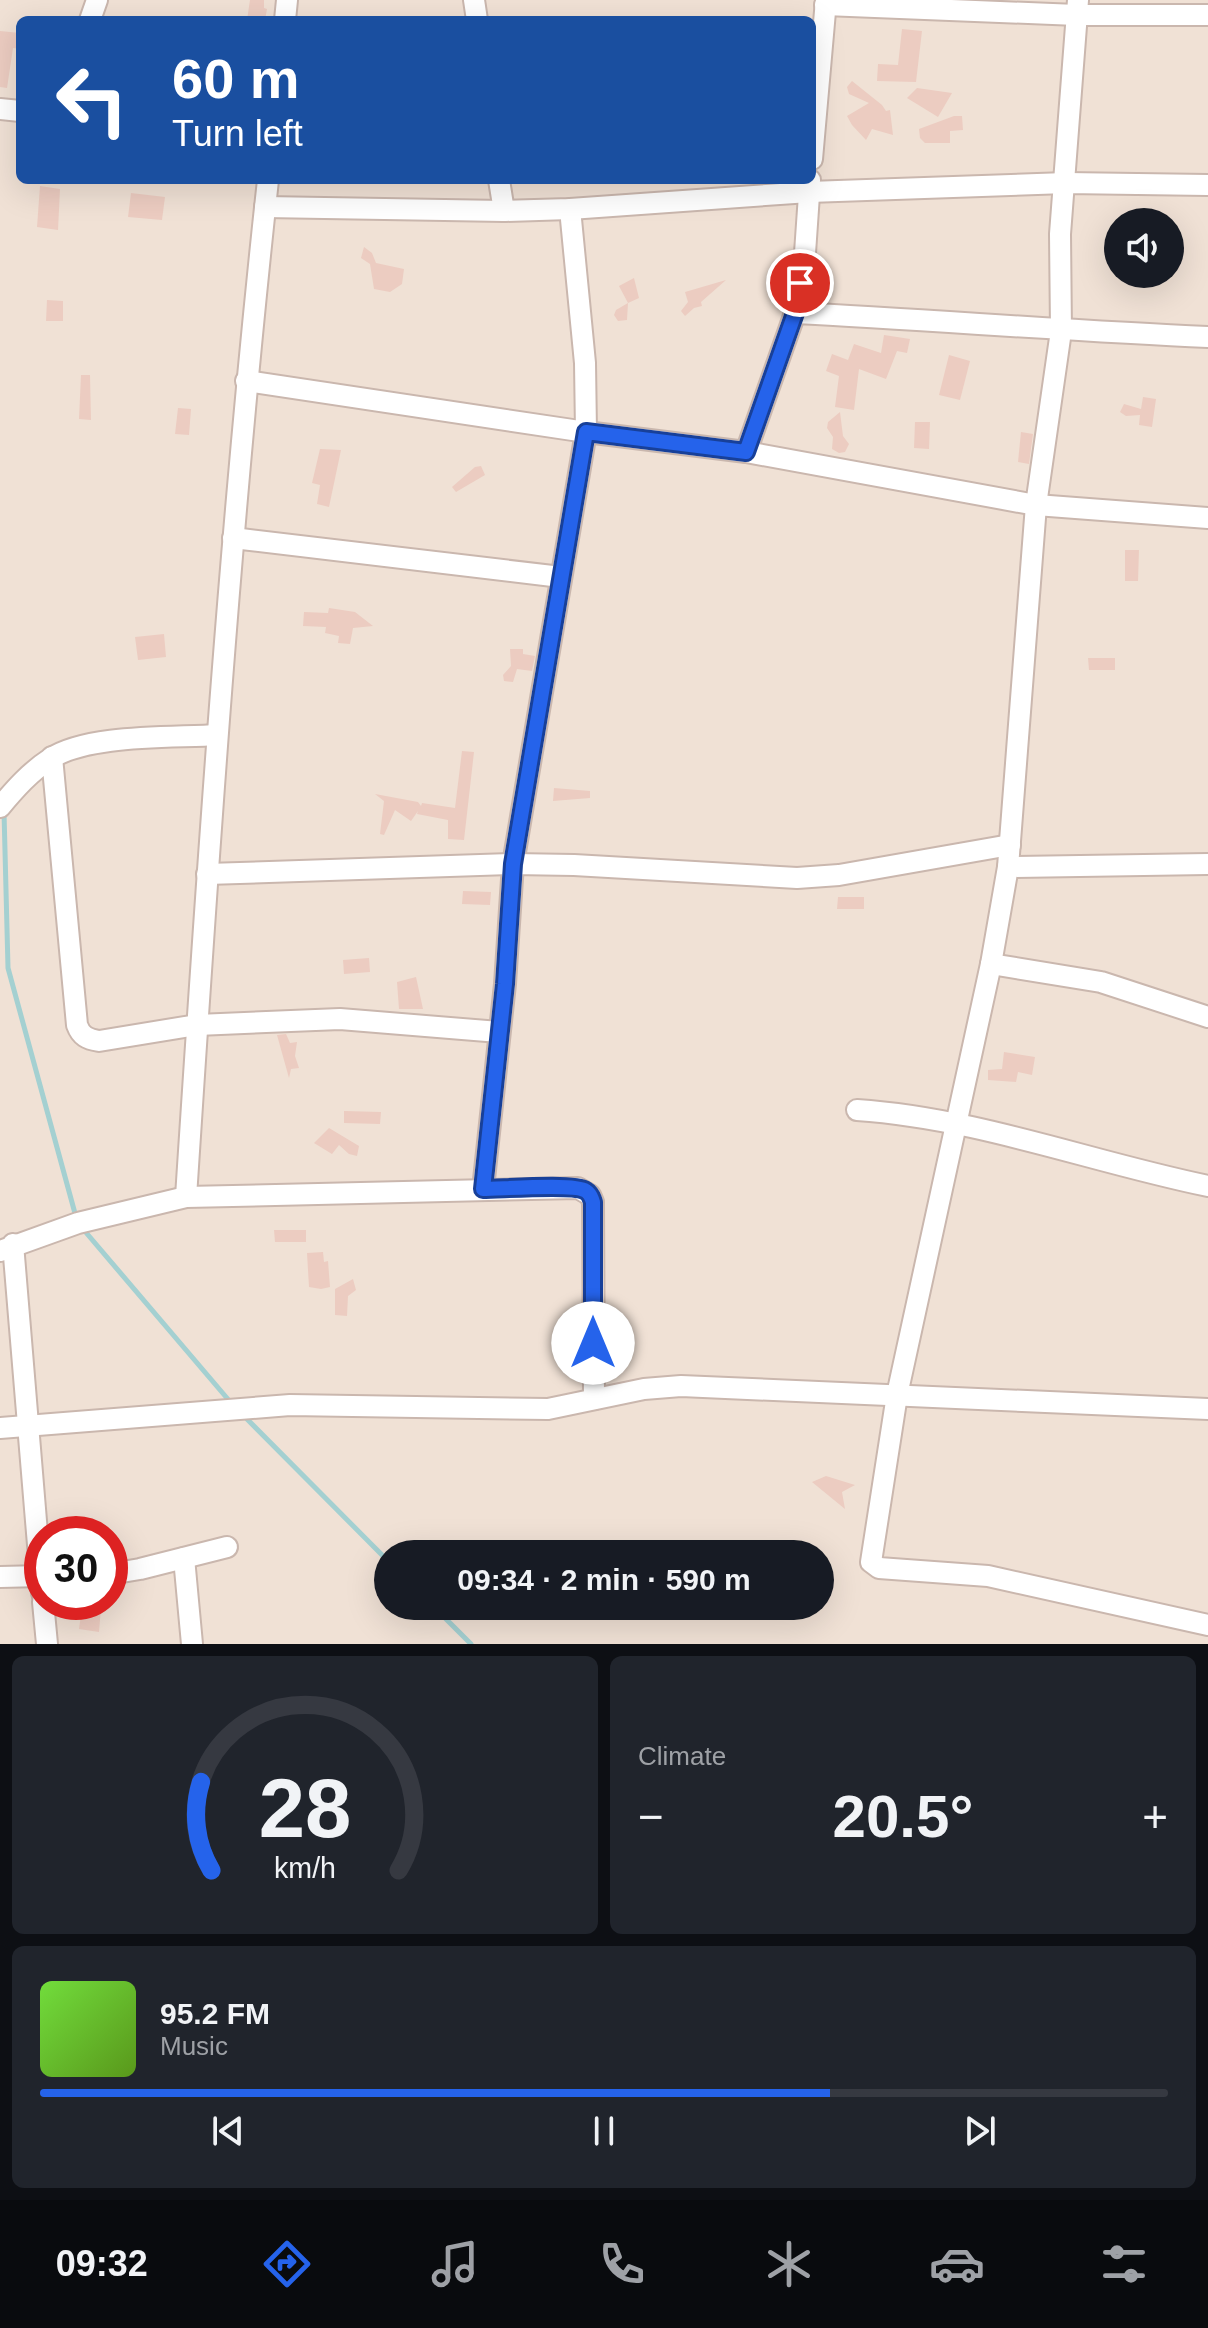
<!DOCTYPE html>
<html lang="en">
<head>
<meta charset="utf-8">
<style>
	:root { --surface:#171b24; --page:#20242c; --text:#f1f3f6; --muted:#9ea1a6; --line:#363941; --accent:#2563eb }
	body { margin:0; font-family:Helvetica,sans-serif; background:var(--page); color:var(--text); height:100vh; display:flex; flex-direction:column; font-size:30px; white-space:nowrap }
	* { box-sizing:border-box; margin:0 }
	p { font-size:26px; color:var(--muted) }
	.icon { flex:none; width:44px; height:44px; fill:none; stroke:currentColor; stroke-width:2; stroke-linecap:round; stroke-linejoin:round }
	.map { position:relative; height:1644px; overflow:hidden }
	.sheet { display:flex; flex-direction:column; gap:12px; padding:12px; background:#0d0f14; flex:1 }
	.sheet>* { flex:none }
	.hud { position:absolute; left:16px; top:16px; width:800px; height:168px; border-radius:12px; box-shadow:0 8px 32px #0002; background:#1a4fa0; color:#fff; overflow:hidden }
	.buttons { position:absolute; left:1104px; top:208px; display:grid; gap:16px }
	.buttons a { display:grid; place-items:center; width:80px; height:80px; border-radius:50%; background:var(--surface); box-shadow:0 8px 32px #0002; font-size:40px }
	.speed { position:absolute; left:24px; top:1516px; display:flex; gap:16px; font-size:40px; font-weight:700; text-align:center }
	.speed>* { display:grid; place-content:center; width:104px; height:104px; border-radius:50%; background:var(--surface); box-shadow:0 8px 32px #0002; line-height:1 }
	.speed .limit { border:12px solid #d22; background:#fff; color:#111 }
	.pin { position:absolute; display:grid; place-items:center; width:68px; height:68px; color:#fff; margin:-34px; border:4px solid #fff; border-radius:50%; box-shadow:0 2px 8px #0007 }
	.me { position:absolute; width:88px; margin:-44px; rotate:0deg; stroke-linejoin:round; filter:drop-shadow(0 0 6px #0008) }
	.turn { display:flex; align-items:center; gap:28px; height:168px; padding:0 24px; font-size:36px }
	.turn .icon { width:104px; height:104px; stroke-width:2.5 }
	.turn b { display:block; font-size:56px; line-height:68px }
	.big { font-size:60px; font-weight:600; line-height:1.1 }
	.sheet .tile { flex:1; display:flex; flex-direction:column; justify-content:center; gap:12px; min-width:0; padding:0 28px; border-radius:12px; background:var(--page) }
	.sheet .dial { align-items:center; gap:0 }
	.dial svg { height:208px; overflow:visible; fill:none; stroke:var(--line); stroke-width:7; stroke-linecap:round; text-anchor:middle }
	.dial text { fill:var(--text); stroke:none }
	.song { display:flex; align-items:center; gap:24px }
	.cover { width:96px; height:96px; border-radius:12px; background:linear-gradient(135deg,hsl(100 70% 55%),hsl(90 70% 35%)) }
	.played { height:8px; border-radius:4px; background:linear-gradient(90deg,var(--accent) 70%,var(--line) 70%) }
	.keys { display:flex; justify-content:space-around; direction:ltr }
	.heat { display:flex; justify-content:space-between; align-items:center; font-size:44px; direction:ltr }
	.sheet .tiles { flex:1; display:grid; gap:12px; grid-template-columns:1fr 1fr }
	.tile:last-child { grid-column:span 2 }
	.trip { position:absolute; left:374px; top:1540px; width:460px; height:80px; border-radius:40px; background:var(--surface); box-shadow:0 8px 32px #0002; font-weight:600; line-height:80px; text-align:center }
	.dock { display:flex; height:128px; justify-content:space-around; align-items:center; background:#090b0e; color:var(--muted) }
	.dock .icon { width:56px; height:56px }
	.dock .selected { color:var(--accent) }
	.dock b { font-size:36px; color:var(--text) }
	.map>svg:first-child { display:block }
	.residential { fill:#f0e1d5; fill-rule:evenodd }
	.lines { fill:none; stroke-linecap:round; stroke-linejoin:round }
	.stream { stroke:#a4d0d1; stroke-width:5 }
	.building { fill:#ecccc1 }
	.minor-casing { stroke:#cab7ae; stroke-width:24 }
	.minor { stroke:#fff; stroke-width:20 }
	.route-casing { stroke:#184099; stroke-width:20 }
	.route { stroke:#2563eb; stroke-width:14 }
</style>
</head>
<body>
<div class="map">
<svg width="1208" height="1644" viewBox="0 0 1208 1644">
	<rect width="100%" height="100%" fill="#faf0e6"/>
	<path class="residential" d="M0 0H1208V1644H0ZM20 20H812V180H20ZM1118 222H1170V274H1118ZM42 1534H110V1602H42ZM388 1554H820V1606H388Z"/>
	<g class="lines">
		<g class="stream">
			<polyline points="4,812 8,968 76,1217"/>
			<polyline points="83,1229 232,1404"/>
			<polyline points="242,1414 388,1561"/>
			<polyline points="433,1606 471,1644"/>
		</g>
	</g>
	<g class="building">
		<polygon points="250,0 264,0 264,8 267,9 265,20 247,20"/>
		<polygon points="902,29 922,31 916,82 877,81 878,64 898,65"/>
		<polygon points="0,31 20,33 20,49 13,48 7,88 0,87"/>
		<polygon points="852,81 882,105 886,111 890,110 893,135 872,129 866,140 852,125 847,116 869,103 849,94 847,87"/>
		<polygon points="917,88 952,93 938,117 907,98"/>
		<polygon points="954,116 962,116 963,130 950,131 950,143 925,143 920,138 919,129"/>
		<polygon points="40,186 60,189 58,230 37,227"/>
		<polygon points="131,193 165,197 162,220 128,217"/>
		<polygon points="364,247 372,253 376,263 404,269 402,284 390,292 374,289 370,264 361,258"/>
		<polygon points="634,278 639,298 628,303 627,320 618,321 614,315 616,310 628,303 619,286"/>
		<polygon points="726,280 701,302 702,306 694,308 685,316 681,311 688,302 685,292"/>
		<polygon points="47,300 63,301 63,321 46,321"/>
		<polygon points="884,335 910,339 907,353 897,351 886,379 859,369 854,410 835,407 839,376 826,371 832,354 848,360 854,344 881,353"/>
		<polygon points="949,355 970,361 960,400 939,395"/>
		<polygon points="81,375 90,375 91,420 79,419"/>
		<polygon points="1143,397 1156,399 1152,427 1139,425 1140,415 1126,416 1120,412 1124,404 1141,409"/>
		<polygon points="178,408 191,409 189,435 175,434"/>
		<polygon points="840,412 843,436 849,444 845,452 839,453 832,449 833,437 827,428 828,422"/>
		<polygon points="915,422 930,422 929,449 914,448"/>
		<polygon points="1021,432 1033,434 1029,464 1018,462"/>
		<polygon points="320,449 341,450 329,507 317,504 320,485 312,483"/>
		<polygon points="481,466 485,475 456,492 452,487 475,467"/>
		<polygon points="1125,550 1139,550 1138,581 1125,581"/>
		<polygon points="329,608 355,612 373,626 353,628 350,644 338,643 339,636 325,633 326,627 303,626 304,612 328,613"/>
		<polygon points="164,634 166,657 138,660 135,637"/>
		<polygon points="510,649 523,649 523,654 535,656 532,671 517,669 513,682 504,681 503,675 511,666"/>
		<polygon points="1088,658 1115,658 1115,670 1089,670"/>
		<polygon points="462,751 474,752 464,840 448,839 448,820 417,814 418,811 411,821 395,810 384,835 380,834 384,801 375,794 418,802 421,806 422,803 455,808"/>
		<polygon points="554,788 590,791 590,798 553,801"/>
		<polygon points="463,891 491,892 490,905 462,904"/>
		<polygon points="838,897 864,897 864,909 837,909"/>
		<polygon points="369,958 370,972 344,974 343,960"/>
		<polygon points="416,977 423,1009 399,1009 397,982"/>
		<polygon points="286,1034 290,1043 297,1042 295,1056 299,1068 291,1069 289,1078 277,1035"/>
		<polygon points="1004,1052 1035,1057 1032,1075 1018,1072 1016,1082 988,1080 988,1070 1002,1069"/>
		<polygon points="344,1111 381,1112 380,1124 344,1123"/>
		<polygon points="329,1128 359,1146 357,1156 349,1154 339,1145 332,1154 314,1143"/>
		<polygon points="274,1230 306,1230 306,1242 275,1242"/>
		<polygon points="323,1252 324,1262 328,1261 330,1287 321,1289 309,1287 307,1253"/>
		<polygon points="353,1279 356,1290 348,1296 347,1316 335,1315 335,1289"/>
		<polygon points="826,1476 855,1485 842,1492 845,1509 812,1482"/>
		<polygon points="82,1608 101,1608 99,1632 79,1629"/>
	</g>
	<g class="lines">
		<g class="minor-casing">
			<g id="minor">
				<polyline points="474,0 477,20"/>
				<polyline points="1078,0 1060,234 1061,331 1036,505 1008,867 991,964 897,1395 871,1562 879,1568 988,1576 1208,1625"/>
				<polyline points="825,5 1077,15 1208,15"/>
				<polyline points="90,20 97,0"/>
				<polyline points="285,20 287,0"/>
				<polyline points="0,109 20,111"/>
				<polyline points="812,159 826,0"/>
				<polyline points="499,180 504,211"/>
				<polyline points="265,207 504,211 570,209 809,192 1066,183 1208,185"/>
				<path d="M795 313C933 320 1070 331 1208 337"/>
				<polyline points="246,381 586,432 746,452 1036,505 1208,518"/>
				<polyline points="746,452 795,313 805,253 810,180"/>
				<polyline points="233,538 561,577"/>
				<path d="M52 757 77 1025C81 1036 87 1039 99 1041L197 1025 340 1019 499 1032"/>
				<path d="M0 807C15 789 30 772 50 759 87 734 172 738 217 735"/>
				<polyline points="1008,867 1208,864"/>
				<polyline points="207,874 513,864 574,865 797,878 839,875 1010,845"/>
				<polyline points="991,964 1101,982 1208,1017"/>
				<path d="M857 1110C977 1118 1091 1162 1208 1186"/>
				<polyline points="483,1189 505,984 513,864 586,432 585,363 570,209"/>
				<path d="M186 1197C208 858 231 518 268 180"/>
				<polyline points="13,1244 42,1593"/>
				<polyline points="0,1251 78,1223 186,1197 578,1188 590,1195 593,1202 594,1399"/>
				<polyline points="0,1428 290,1405 548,1409 644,1389 681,1386 1208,1409"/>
				<polyline points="184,1558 192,1644"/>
				<polyline points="110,1574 140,1569 227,1547"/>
				<polyline points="0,1577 42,1576"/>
				<polyline points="43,1602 47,1644"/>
			</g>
		</g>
		<use href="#minor" class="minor"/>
	</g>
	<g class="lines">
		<g class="route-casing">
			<path id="route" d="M593 1343V1202C591 1197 591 1194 586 1191 574 1183 502 1189 483 1189L505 984 513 864 586 432 746 452 795 313 800 283"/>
		</g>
		<use href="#route" class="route"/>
	</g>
</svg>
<div class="buttons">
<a><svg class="icon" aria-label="sound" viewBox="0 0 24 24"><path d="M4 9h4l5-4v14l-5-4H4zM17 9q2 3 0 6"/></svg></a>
</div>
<div class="speed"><div class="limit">30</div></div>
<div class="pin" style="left:800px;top:283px;background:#d93025"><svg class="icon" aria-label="arrive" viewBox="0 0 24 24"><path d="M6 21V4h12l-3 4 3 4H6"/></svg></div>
<svg class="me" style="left:593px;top:1343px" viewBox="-20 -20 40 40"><circle r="19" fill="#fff"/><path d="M0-13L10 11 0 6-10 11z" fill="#2563eb"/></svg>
<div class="trip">09:34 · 2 min · 590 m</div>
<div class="hud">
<div class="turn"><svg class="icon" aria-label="left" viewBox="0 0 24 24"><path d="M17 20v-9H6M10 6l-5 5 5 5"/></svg><div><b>60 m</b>Turn left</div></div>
</div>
</div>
<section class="sheet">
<div class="tiles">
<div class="tile dial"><svg viewBox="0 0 100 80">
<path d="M14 69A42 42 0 1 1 86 69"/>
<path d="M14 69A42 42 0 0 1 10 35" stroke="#2563eb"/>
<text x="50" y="56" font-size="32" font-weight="700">28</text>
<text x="50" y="72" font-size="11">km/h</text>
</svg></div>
<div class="tile"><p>Climate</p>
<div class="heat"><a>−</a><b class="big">20.5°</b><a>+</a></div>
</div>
<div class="tile">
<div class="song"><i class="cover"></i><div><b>95.2 FM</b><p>Music</p></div></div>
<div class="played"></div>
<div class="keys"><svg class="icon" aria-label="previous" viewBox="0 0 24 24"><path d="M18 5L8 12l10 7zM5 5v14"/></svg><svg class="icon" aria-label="pause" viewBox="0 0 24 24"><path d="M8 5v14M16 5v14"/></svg><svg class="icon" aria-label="next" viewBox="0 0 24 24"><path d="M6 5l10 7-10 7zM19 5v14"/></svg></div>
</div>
</div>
</section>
<nav class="dock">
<b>09:32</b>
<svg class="icon selected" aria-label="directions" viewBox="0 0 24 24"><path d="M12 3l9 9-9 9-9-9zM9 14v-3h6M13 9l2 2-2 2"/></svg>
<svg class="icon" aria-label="music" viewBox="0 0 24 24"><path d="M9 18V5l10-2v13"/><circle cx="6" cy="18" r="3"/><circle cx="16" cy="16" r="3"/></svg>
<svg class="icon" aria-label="phone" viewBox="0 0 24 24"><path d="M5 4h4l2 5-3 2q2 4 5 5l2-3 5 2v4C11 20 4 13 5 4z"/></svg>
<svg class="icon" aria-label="climate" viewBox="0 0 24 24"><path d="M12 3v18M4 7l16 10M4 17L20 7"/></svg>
<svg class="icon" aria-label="car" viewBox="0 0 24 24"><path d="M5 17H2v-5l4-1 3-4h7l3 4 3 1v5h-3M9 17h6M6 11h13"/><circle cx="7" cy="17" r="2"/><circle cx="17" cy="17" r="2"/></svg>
<svg class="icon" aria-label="filters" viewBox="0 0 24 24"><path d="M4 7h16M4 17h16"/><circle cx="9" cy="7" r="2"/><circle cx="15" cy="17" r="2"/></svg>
</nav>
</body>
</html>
